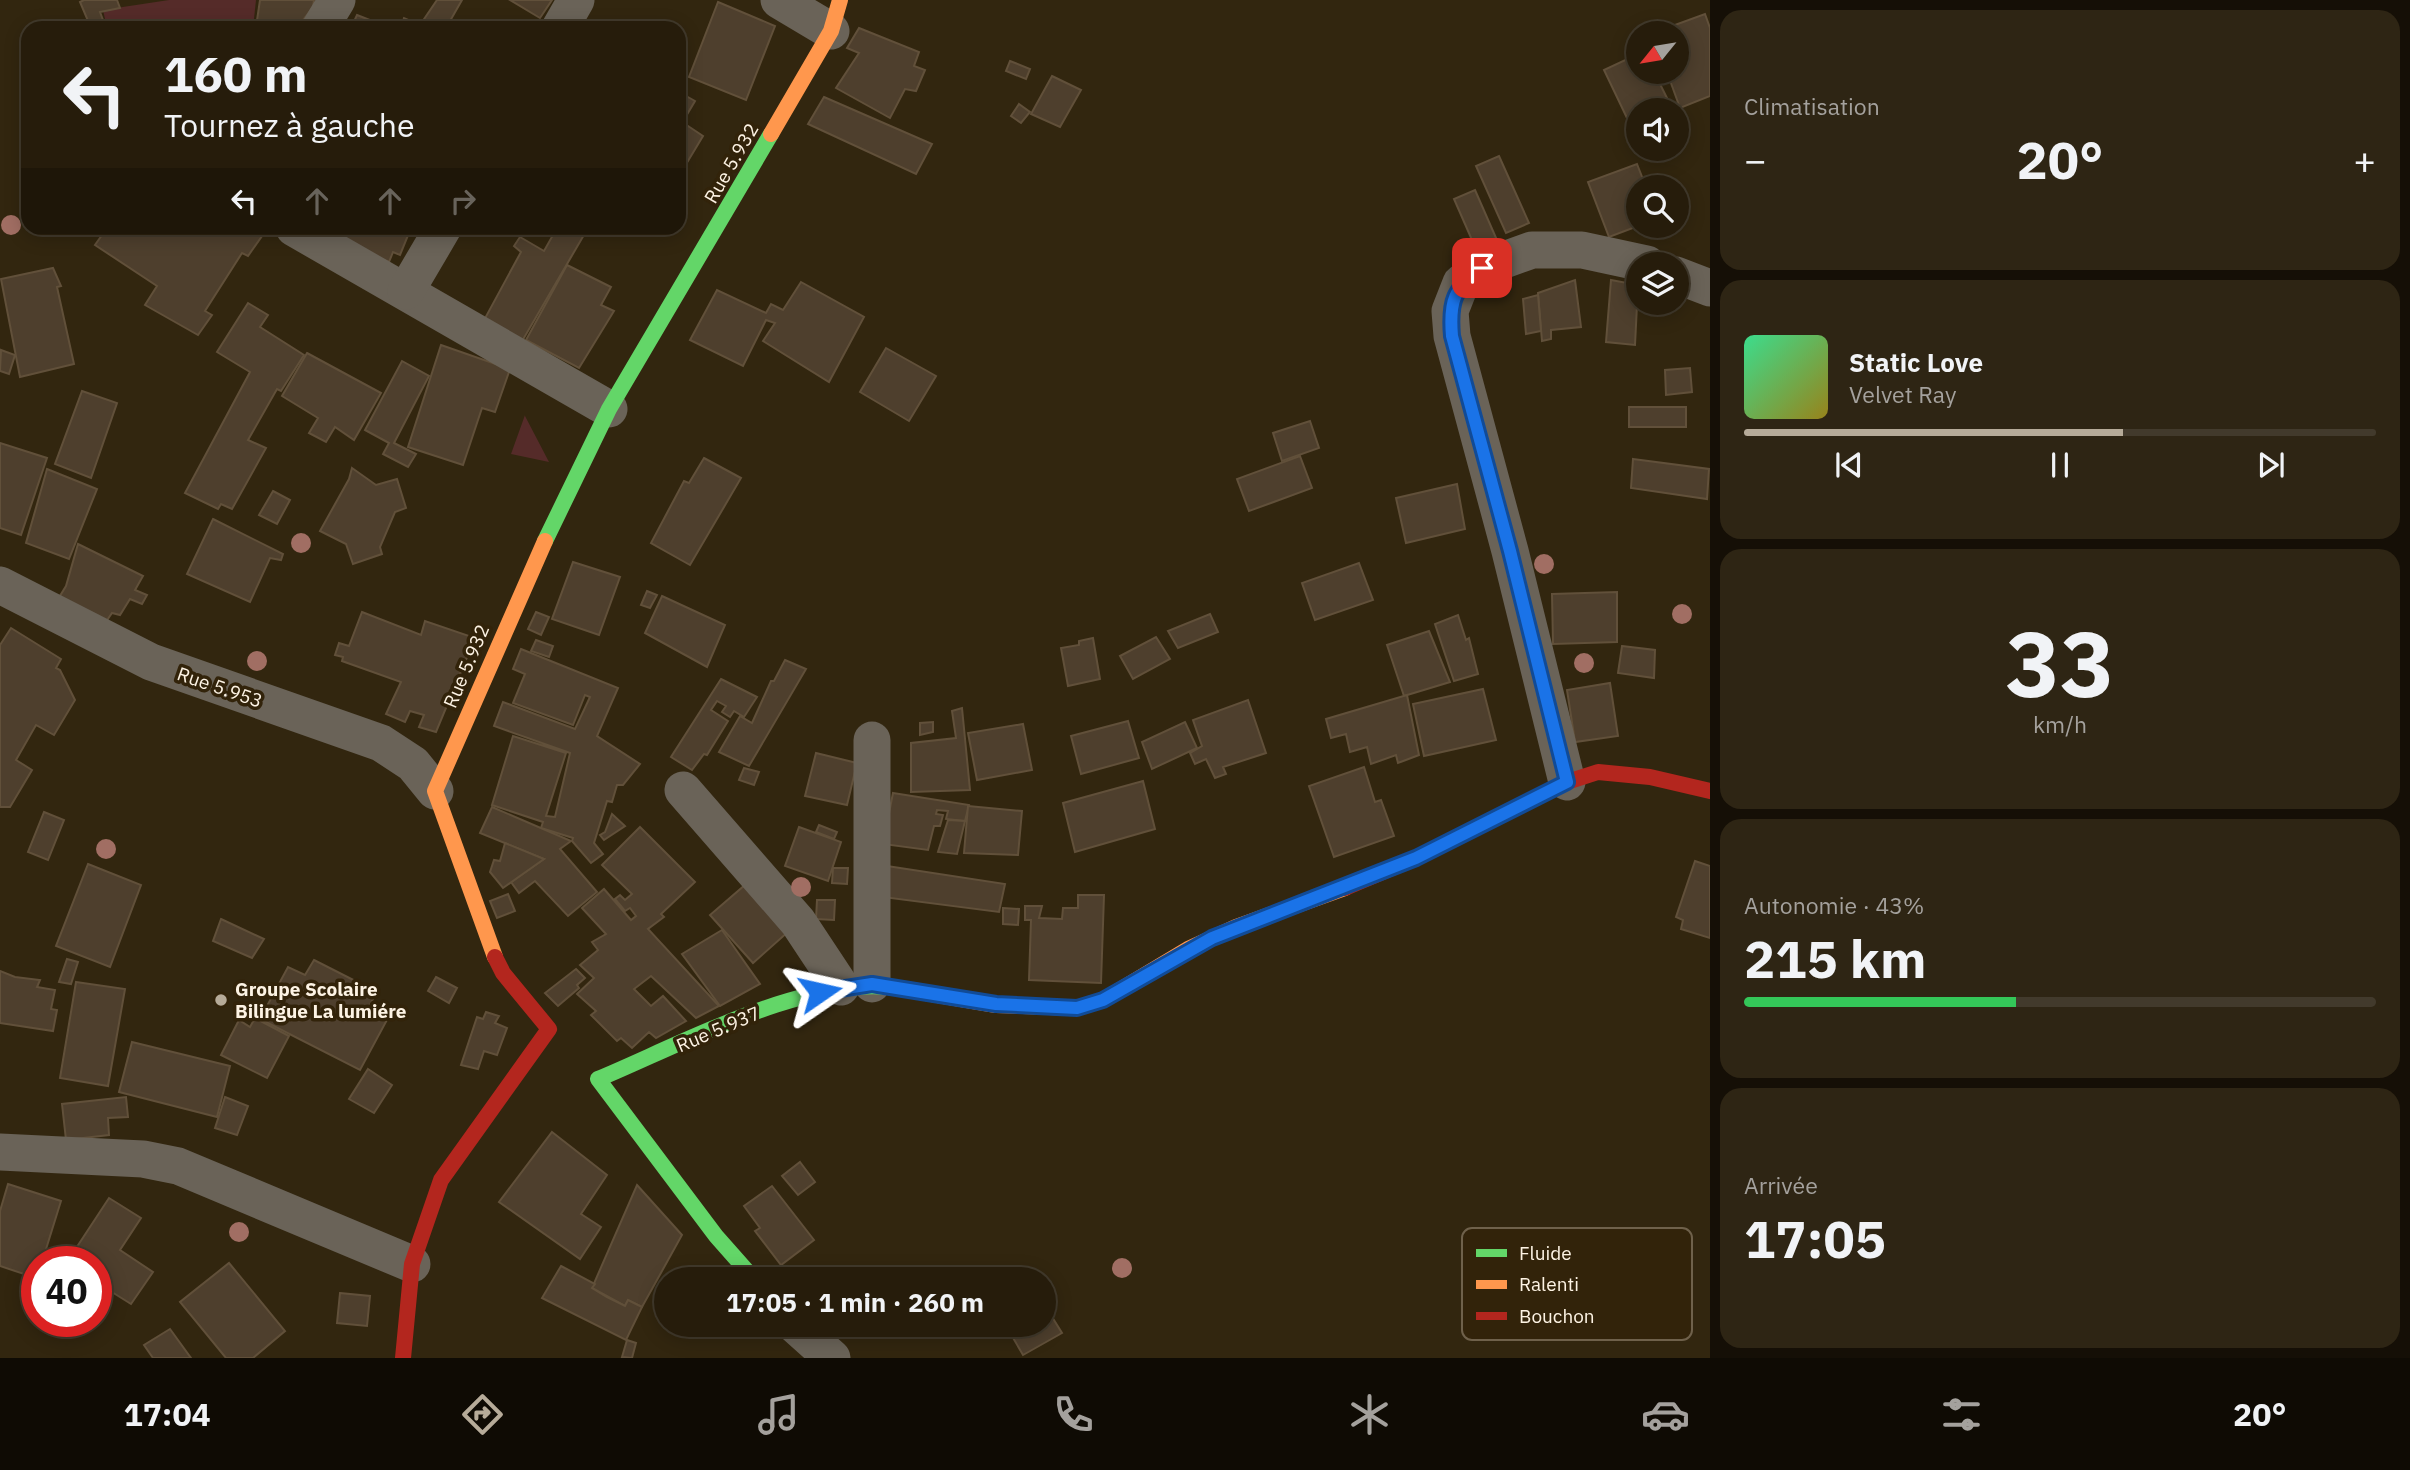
<!DOCTYPE html>
<html lang="fr">
<head>
<meta charset="utf-8">
<style>
	:root { --surface:#261c0b; --page:#2e2514; --text:#f1f3f6; --muted:#a4a19d; --line:#423a2c; --accent:#b6ab99 }
	body { margin:0; font-family:"IBM Plex Sans",sans-serif; background:var(--page); color:var(--text); height:100vh; display:flex; flex-direction:column; font-size:26px; white-space:nowrap }
	* { box-sizing:border-box; margin:0 }
	p { font-size:23px; color:var(--muted) }
	.icon { flex:none; width:38px; height:38px; fill:none; stroke:currentColor; stroke-width:2; stroke-linecap:round; stroke-linejoin:round }
	.map { position:relative; flex:1; overflow:hidden }
	.drawer { display:flex; flex-direction:column; gap:10px; padding:10px; background:#150f06; width:700px }
	.drawer>* { flex:none }
	.banner { position:absolute; left:21px; top:21px; width:665px; height:214px; border-radius:21px; box-shadow:0 4px 18px #0003,0 0 0 2px var(--line); background:#261c0b; color:var(--text); overflow:hidden }
	.needle { width:46px; rotate:240deg }
	.fabs { position:absolute; left:1626px; top:21px; display:grid; gap:14px }
	.fabs a { display:grid; place-items:center; width:63px; height:63px; border-radius:50%; background:var(--surface); box-shadow:0 4px 18px #0003,0 0 0 2px var(--line); font-size:35px }
	.speed { position:absolute; left:21px; top:1246px; display:flex; gap:14px; font-size:35px; font-weight:700; text-align:center }
	.speed>* { display:grid; place-content:center; width:91px; height:91px; border-radius:50%; background:var(--surface); box-shadow:0 4px 18px #0003,0 0 0 2px var(--line); line-height:1 }
	.speed .limit { border:10px solid #d22; background:#fff; color:#111 }
	.pin { position:absolute; display:grid; place-items:center; width:60px; height:60px; color:#fff; margin:-30px; border-radius:14px; box-shadow:0 4px 10px #0006 }
	.me { position:absolute; width:77px; margin:-38px; rotate:79deg; stroke-linejoin:round; filter:drop-shadow(0 0 5px #0008) }
	.turn { display:flex; align-items:center; gap:24px; height:147px; padding:0 28px; font-size:32px }
	.turn .icon { width:91px; height:91px; stroke-width:2.5 }
	.turn b { display:block; font-size:49px; line-height:60px }
	.lanes { display:flex; align-items:center; height:66px; padding:0 28px; background:#0003; justify-content:center; gap:35px; direction:ltr }
	.lanes .off { opacity:.35 }
	.big { font-size:52px; font-weight:700; line-height:1.1 }
	.drawer .widget { flex:1; display:flex; flex-direction:column; justify-content:center; gap:10px; min-width:0; padding:0 24px; border-radius:21px; background:var(--page) }
	.drawer .dial { align-items:center; gap:0 }
	.dial b { font-size:91px; line-height:1 }
	.song { display:flex; align-items:center; gap:21px }
	.cover { width:84px; height:84px; border-radius:10px; background:linear-gradient(135deg,hsl(150 70% 55%),hsl(50 70% 35%)) }
	.played { height:7px; border-radius:4px; background:linear-gradient(90deg,var(--accent) 60%,var(--line) 60%) }
	.keys { display:flex; justify-content:space-around; direction:ltr }
	.heat { display:flex; justify-content:space-between; align-items:center; font-size:38px; direction:ltr }
	.charge { height:10px; border-radius:5px; background:linear-gradient(90deg,#34c759 43%,var(--line) 0) }
	.trip { position:absolute; left:654px; top:1267px; width:402px; height:70px; border-radius:35px; background:var(--surface); box-shadow:0 4px 18px #0003,0 0 0 2px var(--line); font-weight:700; line-height:70px; text-align:center }
	.tabs { display:flex; height:112px; justify-content:space-around; align-items:center; background:#0f0b04; color:var(--muted) }
	.tabs .icon { width:49px; height:49px }
	.tabs .selected { color:var(--accent) }
	.tabs b { font-size:32px; color:var(--text) }
	main { display:flex; flex:1; min-height:0 }
	.map>svg:first-child { display:block }
	.green { fill:#552b29 }
	.building { fill:#4e3f2d; stroke:#61503a; stroke-width:2 }
	.lines { fill:none; stroke-linecap:round; stroke-linejoin:round }
	.street { stroke:#6a6358; stroke-width:37 }
	.fast { stroke:#63d668; stroke-width:16 }
	.slow { stroke:#ff974d; stroke-width:16 }
	.jam { stroke:#b3261e; stroke-width:16 }
	.tree { fill:#a16e63 }
	.route-casing { stroke:#114b97; stroke-width:18 }
	.route { stroke:#1a73e8; stroke-width:12 }
	.poi-dot { fill:#b6ab99; stroke:#32230a; stroke-width:2.5 }
	.labels { text-anchor:middle; stroke-width:7; stroke-linejoin:round; paint-order:stroke }
	.street-label { font-size:19px; fill:#fdf3e4; stroke:#32230a }
	.poi-label { font-size:19px; font-weight:bold; fill:#fdf3e4; stroke:#32230a; text-anchor:start }
	.key { fill:#32230a; stroke:#6f614b; stroke-width:2 }
	.key-label { font-size:19px; fill:#fdf3e4 }
</style>
</head>
<body>
<main>
<div class="map">
<svg width="1710" height="1358" viewBox="0 0 1710 1358">
	<rect width="100%" height="100%" fill="#32260f"/>
	<g class="green">
		<polygon points="169,0 256,0 253,28 107,28 103,10"/>
		<polygon points="525,415 525,416 549,462 511,454"/>
	</g>
	<g class="building">
		<polygon points="84,0 117,0 120,8 100,12 106,28 91,28 80,2"/>
		<polygon points="260,0 314,0 313,7 303,20 256,27"/>
		<polygon points="437,0 462,0 446,28 401,28 404,18 420,25"/>
		<polygon points="510,0 552,0 540,18"/>
		<polygon points="718,2 775,26 746,100 689,77"/>
		<polygon points="1705,14 1710,28 1710,96 1680,108 1667,72 1676,72 1676,33 1653,33"/>
		<polygon points="357,15 390,28 351,28"/>
		<polygon points="859,28 919,52 914,66 925,70 916,91 905,89 890,118 836,88 859,53 847,48"/>
		<polygon points="1638,54 1638,72 1654,72 1673,110 1638,110 1638,141 1604,70"/>
		<polygon points="1010,61 1030,69 1026,79 1006,71"/>
		<polygon points="1052,76 1081,90 1060,127 1031,114"/>
		<polygon points="679,92 695,101 685,118 679,115"/>
		<polygon points="824,97 932,144 916,174 808,124"/>
		<polygon points="1019,104 1030,112 1021,123 1011,116"/>
		<polygon points="679,120 703,136 679,176"/>
		<polygon points="1499,156 1529,223 1506,233 1476,166"/>
		<polygon points="1637,164 1646,187 1638,187 1638,226 1609,237 1588,182"/>
		<polygon points="1475,190 1500,247 1479,256 1454,199"/>
		<polygon points="107,228 247,228 262,236 248,256 242,253 205,311 212,315 198,335 145,305 157,286 95,245"/>
		<polygon points="338,228 411,228 400,255 393,252 389,262 333,238"/>
		<polygon points="557,228 588,228 521,343 483,322 521,252 514,246 520,237 544,251"/>
		<polygon points="567,265 611,287 601,305 614,311 579,368 526,340"/>
		<polygon points="53,268 61,286 57,287 74,364 20,377 1,279"/>
		<polygon points="1575,280 1581,327 1551,330 1551,339 1542,341 1538,293"/>
		<polygon points="1611,280 1638,285 1635,345 1606,342"/>
		<polygon points="801,282 864,317 829,382 763,341 775,323 766,320 743,366 690,340 717,290 766,313 771,304 783,310"/>
		<polygon points="1538,295 1541,331 1526,334 1523,299"/>
		<polygon points="248,303 268,315 260,327 304,355 281,391 277,389 248,440 266,448 232,509 221,504 218,509 185,493 250,372 217,352"/>
		<polygon points="441,345 510,369 495,412 482,408 463,465 408,447"/>
		<polygon points="886,348 936,376 909,421 860,392"/>
		<polygon points="1,350 15,355 9,374 0,371"/>
		<polygon points="307,353 381,393 354,440 335,427 326,442 309,433 318,418 282,396"/>
		<polygon points="402,361 429,376 394,443 416,454 408,467 383,454 389,443 365,430"/>
		<polygon points="1690,368 1692,392 1666,395 1665,370"/>
		<polygon points="82,391 117,403 91,478 55,464"/>
		<rect x="1629" y="407" width="57" height="20"/>
		<polygon points="1310,421 1319,448 1282,461 1273,433"/>
		<polygon points="0,443 47,458 21,535 0,528"/>
		<polygon points="1300,456 1312,488 1249,511 1237,479"/>
		<polygon points="704,458 741,478 690,565 651,543 684,481 689,483"/>
		<polygon points="1633,459 1709,469 1707,499 1631,488"/>
		<polygon points="352,468 376,485 397,479 406,508 395,512 380,547 382,554 353,564 346,544 320,531 349,479"/>
		<polygon points="47,469 97,489 69,559 26,543"/>
		<polygon points="1457,484 1465,529 1406,543 1396,498"/>
		<polygon points="273,491 290,500 277,524 259,515"/>
		<polygon points="213,519 283,554 281,560 270,558 250,602 187,574"/>
		<polygon points="78,544 143,576 135,590 147,595 142,604 130,599 120,615 112,613 99,632 55,604 66,586"/>
		<polygon points="573,562 620,577 599,635 552,619"/>
		<polygon points="1359,563 1373,600 1315,620 1302,583"/>
		<polygon points="647,591 657,595 650,608 641,605"/>
		<polygon points="1617,592 1617,642 1553,644 1552,594"/>
		<polygon points="662,596 725,625 707,667 645,633"/>
		<polygon points="362,612 421,635 425,621 475,638 436,732 419,727 424,715 410,711 405,722 386,714 401,682 342,661 343,657 335,655 339,643 349,646"/>
		<polygon points="536,612 549,617 541,635 528,629"/>
		<polygon points="1210,614 1218,632 1178,648 1168,631"/>
		<polygon points="1458,615 1466,640 1469,638 1478,674 1454,681 1435,624"/>
		<polygon points="11,628 61,659 56,668 60,670 75,700 54,735 36,725 16,760 32,770 10,807 0,807 0,645"/>
		<polygon points="1429,631 1450,682 1404,696 1387,645"/>
		<polygon points="1156,637 1170,659 1133,679 1120,656"/>
		<polygon points="1093,638 1100,679 1068,686 1061,648 1079,645 1079,641"/>
		<polygon points="536,640 553,646 549,657 531,651"/>
		<polygon points="1622,646 1655,650 1654,678 1618,673"/>
		<polygon points="521,649 618,688 597,736 640,764 623,785 617,785 612,802 607,801 594,843 603,854 591,863 572,841 573,838 541,828 543,822 492,805 513,736 566,753 546,816 555,817 570,753 494,726 503,702 575,729 590,697 585,695 573,725 513,703 525,674 513,669"/>
		<polygon points="785,660 806,669 749,766 719,752 740,716 752,723 771,681 774,681"/>
		<polygon points="721,679 757,697 744,717 734,711 730,717 722,712 726,706 717,701 711,710 728,721 707,755 704,754 692,770 671,757"/>
		<polygon points="1610,683 1618,736 1575,742 1567,690"/>
		<polygon points="1483,689 1496,740 1424,756 1413,704"/>
		<polygon points="1407,695 1419,755 1398,763 1396,755 1371,764 1367,747 1350,752 1346,734 1331,738 1326,719"/>
		<polygon points="1248,700 1266,753 1223,767 1226,774 1215,778 1206,759 1195,764 1190,753 1202,746 1193,720"/>
		<polygon points="962,708 970,790 911,792 911,743 956,738 952,711"/>
		<polygon points="1128,721 1139,758 1081,774 1071,736"/>
		<polygon points="933,722 933,732 920,735 920,723"/>
		<polygon points="1185,722 1197,748 1152,769 1142,742"/>
		<polygon points="1023,724 1032,770 977,780 968,733"/>
		<polygon points="816,753 857,763 847,805 805,796"/>
		<polygon points="1364,767 1375,802 1381,800 1394,836 1334,857 1309,786"/>
		<polygon points="744,768 759,772 754,785 739,780"/>
		<polygon points="1143,781 1155,829 1075,852 1063,803"/>
		<polygon points="893,793 969,805 965,821 946,819 948,811 937,810 936,814 943,815 940,826 934,826 928,850 883,844"/>
		<polygon points="968,806 1022,811 1018,855 964,853"/>
		<polygon points="492,807 571,841 560,849 597,892 568,916 535,881 519,893 511,882 544,859 480,833"/>
		<polygon points="44,812 64,820 48,860 28,852"/>
		<polygon points="612,814 625,826 604,840 600,835 605,832"/>
		<polygon points="948,820 965,821 957,854 938,852"/>
		<polygon points="819,825 837,832 834,839 816,832"/>
		<polygon points="640,827 695,882 661,914 664,917 648,929 719,1006 696,1018 651,976 634,989 651,1006 663,996 686,1021 656,1038 649,1032 632,1048 621,1038 617,1041 591,1015 596,1011 577,994 594,978 580,965 598,950 592,942 606,934 582,908 604,889 631,920 636,916 630,908 625,911 615,899 620,895 625,900 632,894 602,865"/>
		<polygon points="799,827 841,842 828,881 785,866"/>
		<polygon points="505,843 544,859 503,888 490,872 494,860 500,861"/>
		<polygon points="1695,861 1710,866 1710,938 1681,929 1683,920 1676,917"/>
		<polygon points="88,864 141,885 110,967 56,946"/>
		<polygon points="887,866 1005,884 999,912 875,896"/>
		<polygon points="833,868 848,868 847,884 832,883"/>
		<polygon points="745,885 789,931 753,963 710,915"/>
		<polygon points="508,894 515,911 497,918 490,901"/>
		<polygon points="1078,895 1104,895 1101,983 1029,980 1031,920 1025,920 1025,906 1042,906 1039,918 1062,919 1063,908 1078,908"/>
		<polygon points="817,900 835,900 834,920 816,919"/>
		<polygon points="1003,908 1019,909 1018,925 1003,924"/>
		<polygon points="221,919 264,939 252,958 213,941"/>
		<polygon points="722,930 760,984 720,1006 682,954"/>
		<polygon points="67,959 78,962 71,984 59,982"/>
		<polygon points="314,960 377,992 368,1008 388,1018 360,1070 260,1019 288,967 305,975"/>
		<polygon points="576,969 585,978 577,985 579,988 558,1006 545,993"/>
		<polygon points="0,971 15,977 40,980 37,987 55,990 51,1009 57,1010 53,1031 0,1023"/>
		<polygon points="436,977 457,988 449,1003 428,991"/>
		<polygon points="76,982 125,989 108,1086 60,1078"/>
		<polygon points="486,1012 499,1016 495,1023 507,1028 497,1055 484,1051 478,1069 461,1065 477,1017 483,1019"/>
		<polygon points="255,1018 289,1036 267,1078 221,1055 239,1020 250,1027"/>
		<polygon points="132,1042 230,1066 217,1117 119,1092"/>
		<polygon points="368,1069 392,1085 374,1113 349,1099"/>
		<polygon points="126,1097 128,1117 108,1118 109,1135 66,1140 62,1104"/>
		<polygon points="225,1097 248,1106 237,1135 215,1128"/>
		<polygon points="552,1132 607,1175 581,1214 601,1227 580,1259 499,1202"/>
		<polygon points="800,1162 815,1182 798,1195 782,1176"/>
		<polygon points="8,1184 61,1201 42,1262 37,1262 36,1278 0,1266 0,1211"/>
		<polygon points="637,1185 682,1235 642,1307 628,1300 625,1306 592,1288"/>
		<polygon points="772,1186 814,1240 781,1265 755,1231 760,1228 744,1206"/>
		<polygon points="109,1198 141,1218 120,1250 153,1272 131,1304 96,1282 96,1262 67,1262"/>
		<polygon points="229,1263 285,1331 253,1358 226,1358 180,1302"/>
		<polygon points="561,1266 595,1284 592,1288 607,1297 625,1306 628,1300 642,1307 626,1340 542,1298"/>
		<polygon points="340,1293 370,1296 367,1326 337,1323"/>
		<polygon points="1049,1312 1062,1333 1023,1355 1012,1336 1029,1325 1045,1325 1045,1314"/>
		<polygon points="170,1329 191,1358 153,1358 144,1345"/>
		<polygon points="627,1340 636,1343 632,1358 622,1357"/>
	</g>
	<g class="lines">
		<g class="street">
			<polyline points="779,0 831,31"/>
			<polyline points="320,28 337,0"/>
			<polyline points="560,28 576,0"/>
			<polyline points="294,228 609,409"/>
			<polyline points="1676,275 1710,288"/>
			<polyline points="406,291 443,228"/>
			<polyline points="0,585 151,662 381,743 413,764 435,791"/>
			<polyline points="872,740 872,984"/>
			<polyline points="1567,782 1510,551 1452,336 1450,311 1461,283 1482,268 1532,250 1582,250 1647,264"/>
			<polyline points="683,790 798,922 841,987"/>
			<polyline points="0,1152 143,1159 178,1166 412,1264"/>
			<polyline points="795,1325 832,1358"/>
		</g>
		<g class="fast">
			<polyline points="545,541 609,409 771,134"/>
			<path d="M754 1279 716 1236 598 1079C680 1045 810 974 897 988"/>
		</g>
		<g class="slow">
			<polyline points="771,134 831,31 840,0"/>
			<polyline points="495,957 435,791 545,541"/>
			<polyline points="897,988 996,1005 1077,1008 1103,1000 1188,949 1236,927 1345,888"/>
		</g>
		<g class="jam">
			<polyline points="1345,888 1416,858 1567,782 1598,772 1650,777 1710,791"/>
			<polyline points="403,1358 412,1264 441,1180 549,1029 503,973 495,957"/>
		</g>
	</g>
	<g class="tree">
		<circle cx="11" cy="225" r="10"/>
		<circle cx="301" cy="543" r="10"/>
		<circle cx="1544" cy="564" r="10"/>
		<circle cx="1682" cy="614" r="10"/>
		<circle cx="257" cy="661" r="10"/>
		<circle cx="1584" cy="663" r="10"/>
		<circle cx="106" cy="849" r="10"/>
		<circle cx="801" cy="887" r="10"/>
		<circle cx="239" cy="1232" r="10"/>
		<circle cx="1122" cy="1268" r="10"/>
	</g>
	<g class="lines">
		<g class="route-casing">
			<path id="route" d="M820 992 872 984 996 1004 1077 1008 1103 1000 1212 938 1416 858 1567 782 1510 551 1452 336C1449 301 1454 288 1482 268"/>
		</g>
		<use href="#route" class="route"/>
	</g>
	<circle class="poi-dot" cx="221" cy="1000" r="7"/>
	<g class="labels">
		<g class="street-label">
			<text transform="translate(731 163) rotate(-60)" y="7">Rue 5.932</text>
			<text transform="translate(466 666) rotate(-67)" y="7">Rue 5.932</text>
			<text transform="translate(220 687) rotate(19)" y="7">Rue 5.953</text>
			<text transform="translate(718 1029) rotate(-23)" y="7">Rue 5.937</text>
		</g>
		<g class="poi-label">
			<text x="235" y="996">Groupe Scolaire<tspan x="235" dy="22">Bilingue La lumiére</tspan></text>
		</g>
	</g>
	<rect x="1462" y="1228" width="230" height="112" rx="10" class="key"/>
	<rect x="1476" y="1249" width="31" height="8" fill="#63d668"/>
	<rect x="1476" y="1280" width="31" height="9" fill="#ff974d"/>
	<rect x="1476" y="1312" width="31" height="8" fill="#b3261e"/>
	<g class="key-label">
		<text x="1519" y="1260">Fluide</text>
		<text x="1519" y="1291">Ralenti</text>
		<text x="1519" y="1323">Bouchon</text>
	</g>
</svg>
<div class="fabs">
<a><svg class="needle" viewBox="-14 -14 28 28"><path d="M0-13l5 13h-10z" fill="#e53935"/><path d="M0 13l5-13h-10z" fill="#a4a19d"/></svg></a>
<a><svg class="icon" aria-label="sound" viewBox="0 0 24 24"><path d="M4 9h4l5-4v14l-5-4H4zM17 9q2 3 0 6"/></svg></a>
<a><svg class="icon" aria-label="search" viewBox="0 0 24 24"><circle cx="10" cy="10" r="6"/><path d="M15 15l6 6"/></svg></a>
<a><svg class="icon" aria-label="layers" viewBox="0 0 24 24"><path d="M12 4l9 5-9 5-9-5zM3 14l9 5 9-5"/></svg></a>
</div>
<div class="speed"><div class="limit">40</div></div>
<div class="pin" style="left:1482px;top:268px;background:#d93025"><svg class="icon" aria-label="arrive" viewBox="0 0 24 24"><path d="M6 21V4h12l-3 4 3 4H6"/></svg></div>
<svg class="me" style="left:820px;top:992px" viewBox="-20 -20 40 40"><path d="M0-17L14 15 0 8-14 15z" fill="#1a73e8" stroke="#fff" stroke-width="4"/></svg>
<div class="trip">17:05 · 1 min · 260 m</div>
<div class="banner">
<div class="turn"><svg class="icon" aria-label="left" viewBox="0 0 24 24"><path d="M17 20v-9H6M10 6l-5 5 5 5"/></svg><div><b>160 m</b>Tournez à gauche</div></div>
<div class="lanes"><svg class="icon" aria-label="left" viewBox="0 0 24 24"><path d="M17 20v-9H6M10 6l-5 5 5 5"/></svg><svg class="icon off" aria-label="ahead" viewBox="0 0 24 24"><path d="M12 20V5M6 11l6-6 6 6"/></svg><svg class="icon off" aria-label="ahead" viewBox="0 0 24 24"><path d="M12 20V5M6 11l6-6 6 6"/></svg><svg class="icon off" aria-label="right" viewBox="0 0 24 24"><path d="M7 20v-9h11M14 6l5 5-5 5"/></svg></div>
</div>
</div>
<section class="drawer">
<div class="widget"><p>Climatisation</p>
<div class="heat"><a>−</a><b class="big">20°</b><a>+</a></div>
</div>
<div class="widget">
<div class="song"><i class="cover"></i><div><b>Static Love</b><p>Velvet Ray</p></div></div>
<div class="played"></div>
<div class="keys"><svg class="icon" aria-label="previous" viewBox="0 0 24 24"><path d="M18 5L8 12l10 7zM5 5v14"/></svg><svg class="icon" aria-label="pause" viewBox="0 0 24 24"><path d="M8 5v14M16 5v14"/></svg><svg class="icon" aria-label="next" viewBox="0 0 24 24"><path d="M6 5l10 7-10 7zM19 5v14"/></svg></div>
</div>
<div class="widget dial"><b>33</b><p>km/h</p></div>
<div class="widget"><p>Autonomie · 43%</p><b class="big">215 km</b><div class="charge"></div></div>
<div class="widget"><p>Arrivée</p><b class="big">17:05</b></div>
</section>
</main>
<nav class="tabs">
<b>17:04</b>
<svg class="icon selected" aria-label="directions" viewBox="0 0 24 24"><path d="M12 3l9 9-9 9-9-9zM9 14v-3h6M13 9l2 2-2 2"/></svg>
<svg class="icon" aria-label="music" viewBox="0 0 24 24"><path d="M9 18V5l10-2v13"/><circle cx="6" cy="18" r="3"/><circle cx="16" cy="16" r="3"/></svg>
<svg class="icon" aria-label="phone" viewBox="0 0 24 24"><path d="M5 4h4l2 5-3 2q2 4 5 5l2-3 5 2v4C11 20 4 13 5 4z"/></svg>
<svg class="icon" aria-label="climate" viewBox="0 0 24 24"><path d="M12 3v18M4 7l16 10M4 17L20 7"/></svg>
<svg class="icon" aria-label="car" viewBox="0 0 24 24"><path d="M5 17H2v-5l4-1 3-4h7l3 4 3 1v5h-3M9 17h6M6 11h13"/><circle cx="7" cy="17" r="2"/><circle cx="17" cy="17" r="2"/></svg>
<svg class="icon" aria-label="filters" viewBox="0 0 24 24"><path d="M4 7h16M4 17h16"/><circle cx="9" cy="7" r="2"/><circle cx="15" cy="17" r="2"/></svg>
<b>20°</b>
</nav>
</body>
</html>
